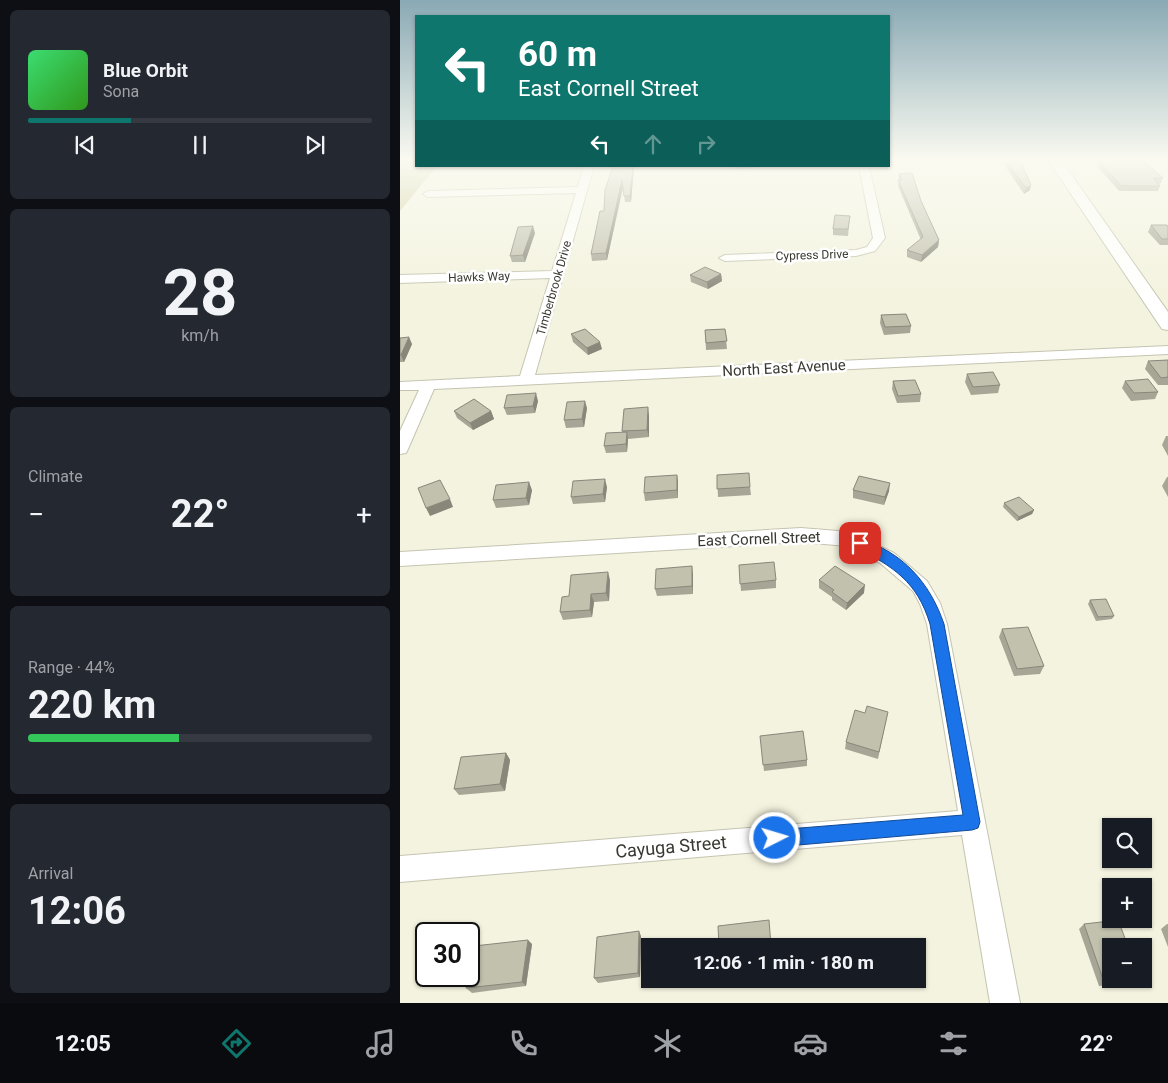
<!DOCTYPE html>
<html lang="en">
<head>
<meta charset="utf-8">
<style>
	:root { --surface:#171b24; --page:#242831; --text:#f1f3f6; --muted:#9ea1a6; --line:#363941; --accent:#0f766e }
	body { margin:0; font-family:Roboto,sans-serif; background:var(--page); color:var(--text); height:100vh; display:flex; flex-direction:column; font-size:19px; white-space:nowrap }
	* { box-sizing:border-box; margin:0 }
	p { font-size:16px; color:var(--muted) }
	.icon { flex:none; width:28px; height:28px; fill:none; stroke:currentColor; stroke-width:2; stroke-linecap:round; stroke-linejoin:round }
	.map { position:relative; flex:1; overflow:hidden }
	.panel { display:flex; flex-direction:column; gap:10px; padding:10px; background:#0d0f14; width:400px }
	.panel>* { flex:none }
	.guide { position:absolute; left:15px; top:15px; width:475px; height:152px; border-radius:0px; box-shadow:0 1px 4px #0004; background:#0f766e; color:#fff; overflow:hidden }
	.tools { position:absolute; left:702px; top:818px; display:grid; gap:10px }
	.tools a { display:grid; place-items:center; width:50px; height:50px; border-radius:0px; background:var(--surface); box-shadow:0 1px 4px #0004; font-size:25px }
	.speed { position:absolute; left:15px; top:922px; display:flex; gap:10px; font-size:25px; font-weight:700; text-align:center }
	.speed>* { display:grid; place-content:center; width:65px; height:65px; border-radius:50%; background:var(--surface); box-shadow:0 1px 4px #0004; line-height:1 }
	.speed .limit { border:2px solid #111; border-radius:8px; background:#fff; color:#111 }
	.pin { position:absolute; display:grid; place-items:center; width:42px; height:42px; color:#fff; margin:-21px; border-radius:10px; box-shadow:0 2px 8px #0006 }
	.me { position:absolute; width:55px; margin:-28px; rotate:85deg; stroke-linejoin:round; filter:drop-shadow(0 0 4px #0008) }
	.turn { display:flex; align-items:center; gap:18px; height:105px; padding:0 20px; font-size:22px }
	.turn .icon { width:65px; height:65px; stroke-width:2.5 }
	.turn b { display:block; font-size:35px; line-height:42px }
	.lanes { display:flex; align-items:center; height:48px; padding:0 20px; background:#0003; justify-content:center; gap:25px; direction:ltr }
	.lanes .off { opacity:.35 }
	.big { font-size:38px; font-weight:700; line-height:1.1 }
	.panel .tile { flex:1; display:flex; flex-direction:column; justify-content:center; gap:8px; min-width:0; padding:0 18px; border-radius:8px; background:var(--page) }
	.panel .dial { align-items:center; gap:0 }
	.dial b { font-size:65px; line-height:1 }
	.song { display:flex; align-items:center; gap:15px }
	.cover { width:60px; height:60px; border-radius:8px; background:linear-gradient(135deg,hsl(140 70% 55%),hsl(110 70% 35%)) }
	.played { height:5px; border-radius:2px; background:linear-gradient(90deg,var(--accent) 30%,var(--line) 30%) }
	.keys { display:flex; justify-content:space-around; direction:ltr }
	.heat { display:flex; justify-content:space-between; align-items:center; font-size:28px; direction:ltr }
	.charge { height:8px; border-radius:4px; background:linear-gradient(90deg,#34c759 44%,var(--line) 0) }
	.trip { position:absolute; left:241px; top:938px; width:285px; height:50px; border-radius:0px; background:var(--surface); box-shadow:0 1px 4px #0004; font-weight:700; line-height:50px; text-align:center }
	.dock { display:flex; height:80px; justify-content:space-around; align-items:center; background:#090b0e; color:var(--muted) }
	.dock .icon { width:35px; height:35px }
	.dock .on { color:var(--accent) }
	.dock b { font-size:22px; color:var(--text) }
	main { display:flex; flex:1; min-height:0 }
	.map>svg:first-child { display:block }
	.green { fill:#d0cd9f }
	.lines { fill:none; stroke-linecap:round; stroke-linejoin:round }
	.street-casing { stroke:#c5c4b1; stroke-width:2 }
	.secondary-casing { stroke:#c5c4b1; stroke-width:2 }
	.street { fill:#fff; fill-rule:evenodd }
	.secondary { fill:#fff; fill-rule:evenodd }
	.wall { fill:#a7a696 }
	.shaded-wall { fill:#88877a }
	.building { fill:#c2c1ae; stroke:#88877a }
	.route { fill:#1a73e8; stroke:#114b97 }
	.labels { text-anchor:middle; stroke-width:5; stroke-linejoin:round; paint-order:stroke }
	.far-street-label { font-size:12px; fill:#393931; stroke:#fff }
	.street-label { font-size:15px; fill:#393931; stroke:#fff }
	.near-street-label { font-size:18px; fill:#393931; stroke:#fff }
</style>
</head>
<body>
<main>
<section class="panel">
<div class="tile">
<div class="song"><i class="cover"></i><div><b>Blue Orbit</b><p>Sona</p></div></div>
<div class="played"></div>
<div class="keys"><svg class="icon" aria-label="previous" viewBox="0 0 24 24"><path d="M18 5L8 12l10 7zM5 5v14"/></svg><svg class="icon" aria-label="pause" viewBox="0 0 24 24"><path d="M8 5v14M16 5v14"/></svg><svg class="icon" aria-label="next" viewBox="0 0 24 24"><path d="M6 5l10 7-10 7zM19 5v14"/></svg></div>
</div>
<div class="tile dial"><b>28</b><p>km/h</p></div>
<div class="tile"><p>Climate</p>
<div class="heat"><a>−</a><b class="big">22°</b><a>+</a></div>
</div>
<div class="tile"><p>Range · 44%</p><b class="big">220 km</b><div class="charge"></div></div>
<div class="tile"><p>Arrival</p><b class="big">12:06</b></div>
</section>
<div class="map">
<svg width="768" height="1003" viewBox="0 0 768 1003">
	<rect width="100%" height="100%" fill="#f4f3df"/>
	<polygon class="green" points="0,160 16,160 16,166 37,166 0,211"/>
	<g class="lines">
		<g class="street-casing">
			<g id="street">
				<polygon points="184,166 194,166 135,375 768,346 768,354 34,389 8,449 6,453 0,454 0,431 19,390 0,390 0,382 120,376 150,278 0,283 0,275 152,271 176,193 28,197 23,194 28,191 178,187"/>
				<polygon points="459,166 469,166 485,238 475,251 456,256 325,261 319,258 325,255 456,250 467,247 473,238"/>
				<polygon points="401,528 450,532 494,553 527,581 540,603 547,624 620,1003 590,1003 562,835 0,882 0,856 558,811 527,624 520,604 513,591 480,563 447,546 401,542 0,566 0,552"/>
			</g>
		</g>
		<g class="secondary-casing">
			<polygon id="secondary" points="648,160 661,160 768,312 768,330 762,329"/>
		</g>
		<use href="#street" class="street"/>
		<use href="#secondary" class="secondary"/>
	</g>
	<g class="wall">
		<polygon points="601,160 620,160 630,190 624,194"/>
		<polygon points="706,160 742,160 763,178 761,183 758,184 760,186 758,191 719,191 697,166 699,161 707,161"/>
		<polygon points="213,166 234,166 231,202 225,202 223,188 207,260 192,261 191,254 204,211"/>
		<polygon points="335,166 377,166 335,169"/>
		<polygon points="499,174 521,201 539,240 538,247 521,262 507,257 507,250 521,240 498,186"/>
		<polygon points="450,216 448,236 433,235 433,229"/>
		<polygon points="751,225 768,227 768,245 760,245 748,232"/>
		<polygon points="135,233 125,262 112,262 110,256"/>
		<polygon points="321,274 322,281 308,289 291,282 290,275"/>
		<polygon points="481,315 511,326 510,333 484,335 480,323"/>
		<polygon points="325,329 327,349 306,350 305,330"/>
		<polygon points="171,334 202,349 188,355 173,342"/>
		<polygon points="0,338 12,344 4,362 0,362"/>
		<polygon points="768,360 768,385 758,385 745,369 748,361"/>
		<polygon points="567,374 600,385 598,393 571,395 565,382"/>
		<polygon points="493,381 521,394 520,402 497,403 492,389"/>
		<polygon points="725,381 758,392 755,399 731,401 722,388"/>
		<polygon points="138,401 135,413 107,415 104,408"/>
		<polygon points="187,408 184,427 166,428 164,420"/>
		<polygon points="54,411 91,411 94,419 73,430 57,418"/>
		<polygon points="249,415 249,437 228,439 227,452 206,453 204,446 222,432 222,431"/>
		<polygon points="766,436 768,436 768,456 762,445"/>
		<polygon points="277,475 278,482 278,498 245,501 244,493"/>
		<polygon points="317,475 350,487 351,495 318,497"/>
		<polygon points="767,477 768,477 768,497 762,486"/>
		<polygon points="207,487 205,502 173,504 171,497"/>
		<polygon points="132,490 129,505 96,508 93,500"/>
		<polygon points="453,490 489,491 484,505 453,498"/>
		<polygon points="604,503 634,510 632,514 617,521 603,507"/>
		<polygon points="339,565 376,580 376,588 341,591"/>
		<polygon points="293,574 293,594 257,596 255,589"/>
		<polygon points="210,580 209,601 194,602 192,617 163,620 160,612 169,596"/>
		<polygon points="419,580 464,593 446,610 432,600 432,597 419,588"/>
		<polygon points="690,600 714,616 712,619 696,621 688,604"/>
		<polygon points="602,629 644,666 640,674 614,676 599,637"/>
		<polygon points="488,712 478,759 445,749 446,742 465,713"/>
		<polygon points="361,743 407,760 407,766 364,771"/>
		<polygon points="106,753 110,760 105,791 59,795 54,789"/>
		<polygon points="684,924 711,979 738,979 734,982 699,986 679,929"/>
		<polygon points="767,924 768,924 768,947 761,929"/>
		<polygon points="241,936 240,977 198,983 194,978"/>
		<polygon points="132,944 126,986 72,993 66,988"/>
	</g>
	<g class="shaded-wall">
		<polygon points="233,166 234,166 231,202 230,196"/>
		<polygon points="222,180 223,186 207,260 206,253"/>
		<polygon points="631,185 630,190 624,194 626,188"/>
		<polygon points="133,226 135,233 125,262 123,255"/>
		<polygon points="539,240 538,247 521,262 522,255"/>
		<polygon points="321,274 322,281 308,289 307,282"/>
		<polygon points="9,337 12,344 4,362 1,355"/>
		<polygon points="200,342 202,349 188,355 187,348"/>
		<polygon points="136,393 138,401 135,413 133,406"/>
		<polygon points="185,401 187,408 184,427 182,419"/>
		<polygon points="248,407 249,415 249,437 247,430"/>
		<polygon points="91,411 94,419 73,430 70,423"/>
		<polygon points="227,432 228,440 227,452 226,444"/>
		<polygon points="277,475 278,482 278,498 277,490"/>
		<polygon points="205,479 207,487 205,502 203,494"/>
		<polygon points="129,482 132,490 129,505 126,498"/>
		<polygon points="490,483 489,491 484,505 485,497"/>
		<polygon points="50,499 53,507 30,516 26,508"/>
		<polygon points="634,510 632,514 617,521 619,517"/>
		<polygon points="292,566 293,574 293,594 292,586"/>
		<polygon points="208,572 210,580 209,601 206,593"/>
		<polygon points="465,585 464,593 446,610 447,603"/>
		<polygon points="191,594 194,602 192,617 190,610"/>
		<polygon points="106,753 110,760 105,791 100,784"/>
		<polygon points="239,931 241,936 240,977 238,973"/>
		<polygon points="128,940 132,944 126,986 122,982"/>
	</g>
	<g class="building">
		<polygon points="605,160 620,160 631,185 626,188"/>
		<polygon points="713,160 742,160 763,178 753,178 760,186 721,186 699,161"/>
		<polygon points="213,166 233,166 230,196 224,196 222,180 206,253 191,254 200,211 204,211 205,190"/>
		<polygon points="512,173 521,201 539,240 522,255 507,250 523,237 498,180 502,180 499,174"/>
		<polygon points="435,215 450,216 448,229 433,229"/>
		<polygon points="751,225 767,225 768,227 768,239 762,239"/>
		<polygon points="133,226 123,255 110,256 118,227"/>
		<polygon points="305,267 321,274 307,282 290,275"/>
		<polygon points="506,314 511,326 485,327 481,315"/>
		<polygon points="185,329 200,342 187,348 171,334"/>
		<polygon points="325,329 327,341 306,343 305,330"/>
		<polygon points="9,337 1,355 0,355 0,338"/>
		<polygon points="768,360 768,377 761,378 748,361"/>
		<polygon points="593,372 600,385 573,387 567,374"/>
		<polygon points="748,379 758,392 734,393 725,381"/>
		<polygon points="515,380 521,394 498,396 493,381"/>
		<polygon points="136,393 133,406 104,408 107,395"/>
		<polygon points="74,399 91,411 70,423 54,411"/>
		<polygon points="185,401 182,419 164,420 167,402"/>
		<polygon points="248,407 247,430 222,431 224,409"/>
		<polygon points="227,432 226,444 204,446 206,433"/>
		<polygon points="349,473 350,487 317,489 317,475"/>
		<polygon points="277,475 277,490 244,493 245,477"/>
		<polygon points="459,476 490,483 485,497 453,490"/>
		<polygon points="205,479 203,494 171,497 173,481"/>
		<polygon points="40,480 50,499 26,508 18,488"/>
		<polygon points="129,482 126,498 93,500 96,485"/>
		<polygon points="619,497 634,510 619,517 604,503"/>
		<polygon points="374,562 376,580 340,584 339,565"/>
		<polygon points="292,566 292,586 255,589 256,569"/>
		<polygon points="435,566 465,585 447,603 432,592 434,590 419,580"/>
		<polygon points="208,572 206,593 191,594 190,610 160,612 162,597 169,596 171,575"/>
		<polygon points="706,599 714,616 698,617 690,600"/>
		<polygon points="628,627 644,666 617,669 602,629"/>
		<polygon points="467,706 488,712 479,752 446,742 455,710 465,713"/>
		<polygon points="403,731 407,760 363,765 360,736"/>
		<polygon points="106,753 100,784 54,789 61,757"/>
		<polygon points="369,920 371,946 319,946 318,926"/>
		<polygon points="718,920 728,946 711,946 711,979 731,979 704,982 684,924"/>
		<polygon points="239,931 238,973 194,978 197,937"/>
		<polygon points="128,940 122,982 66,988 74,946"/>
	</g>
	<linearGradient id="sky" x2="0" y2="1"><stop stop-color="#89a9b4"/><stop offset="0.53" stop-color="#fafaf1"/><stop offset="1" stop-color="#fafaf1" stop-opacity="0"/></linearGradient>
	<rect width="768" height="301" fill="url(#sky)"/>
	<path class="route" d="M460 539C503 552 530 583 544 624L580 822 578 828 572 830 375 847 369 844 367 838 369 832 375 830 563 815 530 624C517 581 493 567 456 547L454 543 456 540Z"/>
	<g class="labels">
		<g class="far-street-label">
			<text transform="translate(412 255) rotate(-2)" y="4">Cypress Drive</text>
			<text transform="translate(79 277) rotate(-2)" y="4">Hawks Way</text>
			<text transform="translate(154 288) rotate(-74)" y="4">Timberbrook Drive</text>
		</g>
		<g class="street-label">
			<text transform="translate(384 368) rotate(-3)" y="5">North East Avenue</text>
			<text transform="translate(359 539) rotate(-2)" y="5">East Cornell Street</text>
		</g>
		<g class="near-street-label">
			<text transform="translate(271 847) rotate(-5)" y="6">Cayuga Street</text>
		</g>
	</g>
</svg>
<div class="tools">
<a><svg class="icon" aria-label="search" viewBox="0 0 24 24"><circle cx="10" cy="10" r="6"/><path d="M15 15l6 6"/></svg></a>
<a>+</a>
<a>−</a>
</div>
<div class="speed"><div class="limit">30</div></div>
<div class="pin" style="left:460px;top:543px;background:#d93025"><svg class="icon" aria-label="arrive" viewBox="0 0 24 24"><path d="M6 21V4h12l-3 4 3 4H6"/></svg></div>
<svg class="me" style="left:375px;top:838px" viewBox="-20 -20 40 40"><circle r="17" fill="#1a73e8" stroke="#fff" stroke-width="3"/><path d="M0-11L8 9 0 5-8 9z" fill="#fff"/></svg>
<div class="trip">12:06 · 1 min · 180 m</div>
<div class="guide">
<div class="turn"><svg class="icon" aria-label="left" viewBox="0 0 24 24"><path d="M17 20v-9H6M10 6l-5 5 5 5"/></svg><div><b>60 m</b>East Cornell Street</div></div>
<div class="lanes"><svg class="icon" aria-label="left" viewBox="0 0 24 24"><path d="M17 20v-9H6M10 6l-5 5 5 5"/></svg><svg class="icon off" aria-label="ahead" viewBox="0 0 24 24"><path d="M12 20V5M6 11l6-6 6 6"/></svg><svg class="icon off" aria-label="right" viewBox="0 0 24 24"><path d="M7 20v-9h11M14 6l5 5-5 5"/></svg></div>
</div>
</div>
</main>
<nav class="dock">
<b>12:05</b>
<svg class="icon on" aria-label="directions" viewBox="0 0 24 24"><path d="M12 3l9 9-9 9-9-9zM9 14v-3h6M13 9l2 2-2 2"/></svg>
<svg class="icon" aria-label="music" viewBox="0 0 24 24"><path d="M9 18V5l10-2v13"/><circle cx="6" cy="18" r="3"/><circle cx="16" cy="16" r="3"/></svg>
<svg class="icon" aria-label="phone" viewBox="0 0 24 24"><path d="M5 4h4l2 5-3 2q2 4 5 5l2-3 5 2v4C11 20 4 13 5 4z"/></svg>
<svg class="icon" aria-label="climate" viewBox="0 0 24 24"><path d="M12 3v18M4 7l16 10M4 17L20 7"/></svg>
<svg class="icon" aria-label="car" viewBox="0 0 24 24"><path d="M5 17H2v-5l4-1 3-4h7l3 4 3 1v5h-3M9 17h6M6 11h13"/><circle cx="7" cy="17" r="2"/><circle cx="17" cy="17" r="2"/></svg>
<svg class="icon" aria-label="filters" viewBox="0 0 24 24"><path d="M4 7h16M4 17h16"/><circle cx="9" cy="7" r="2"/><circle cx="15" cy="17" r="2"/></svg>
<b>22°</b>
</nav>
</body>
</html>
